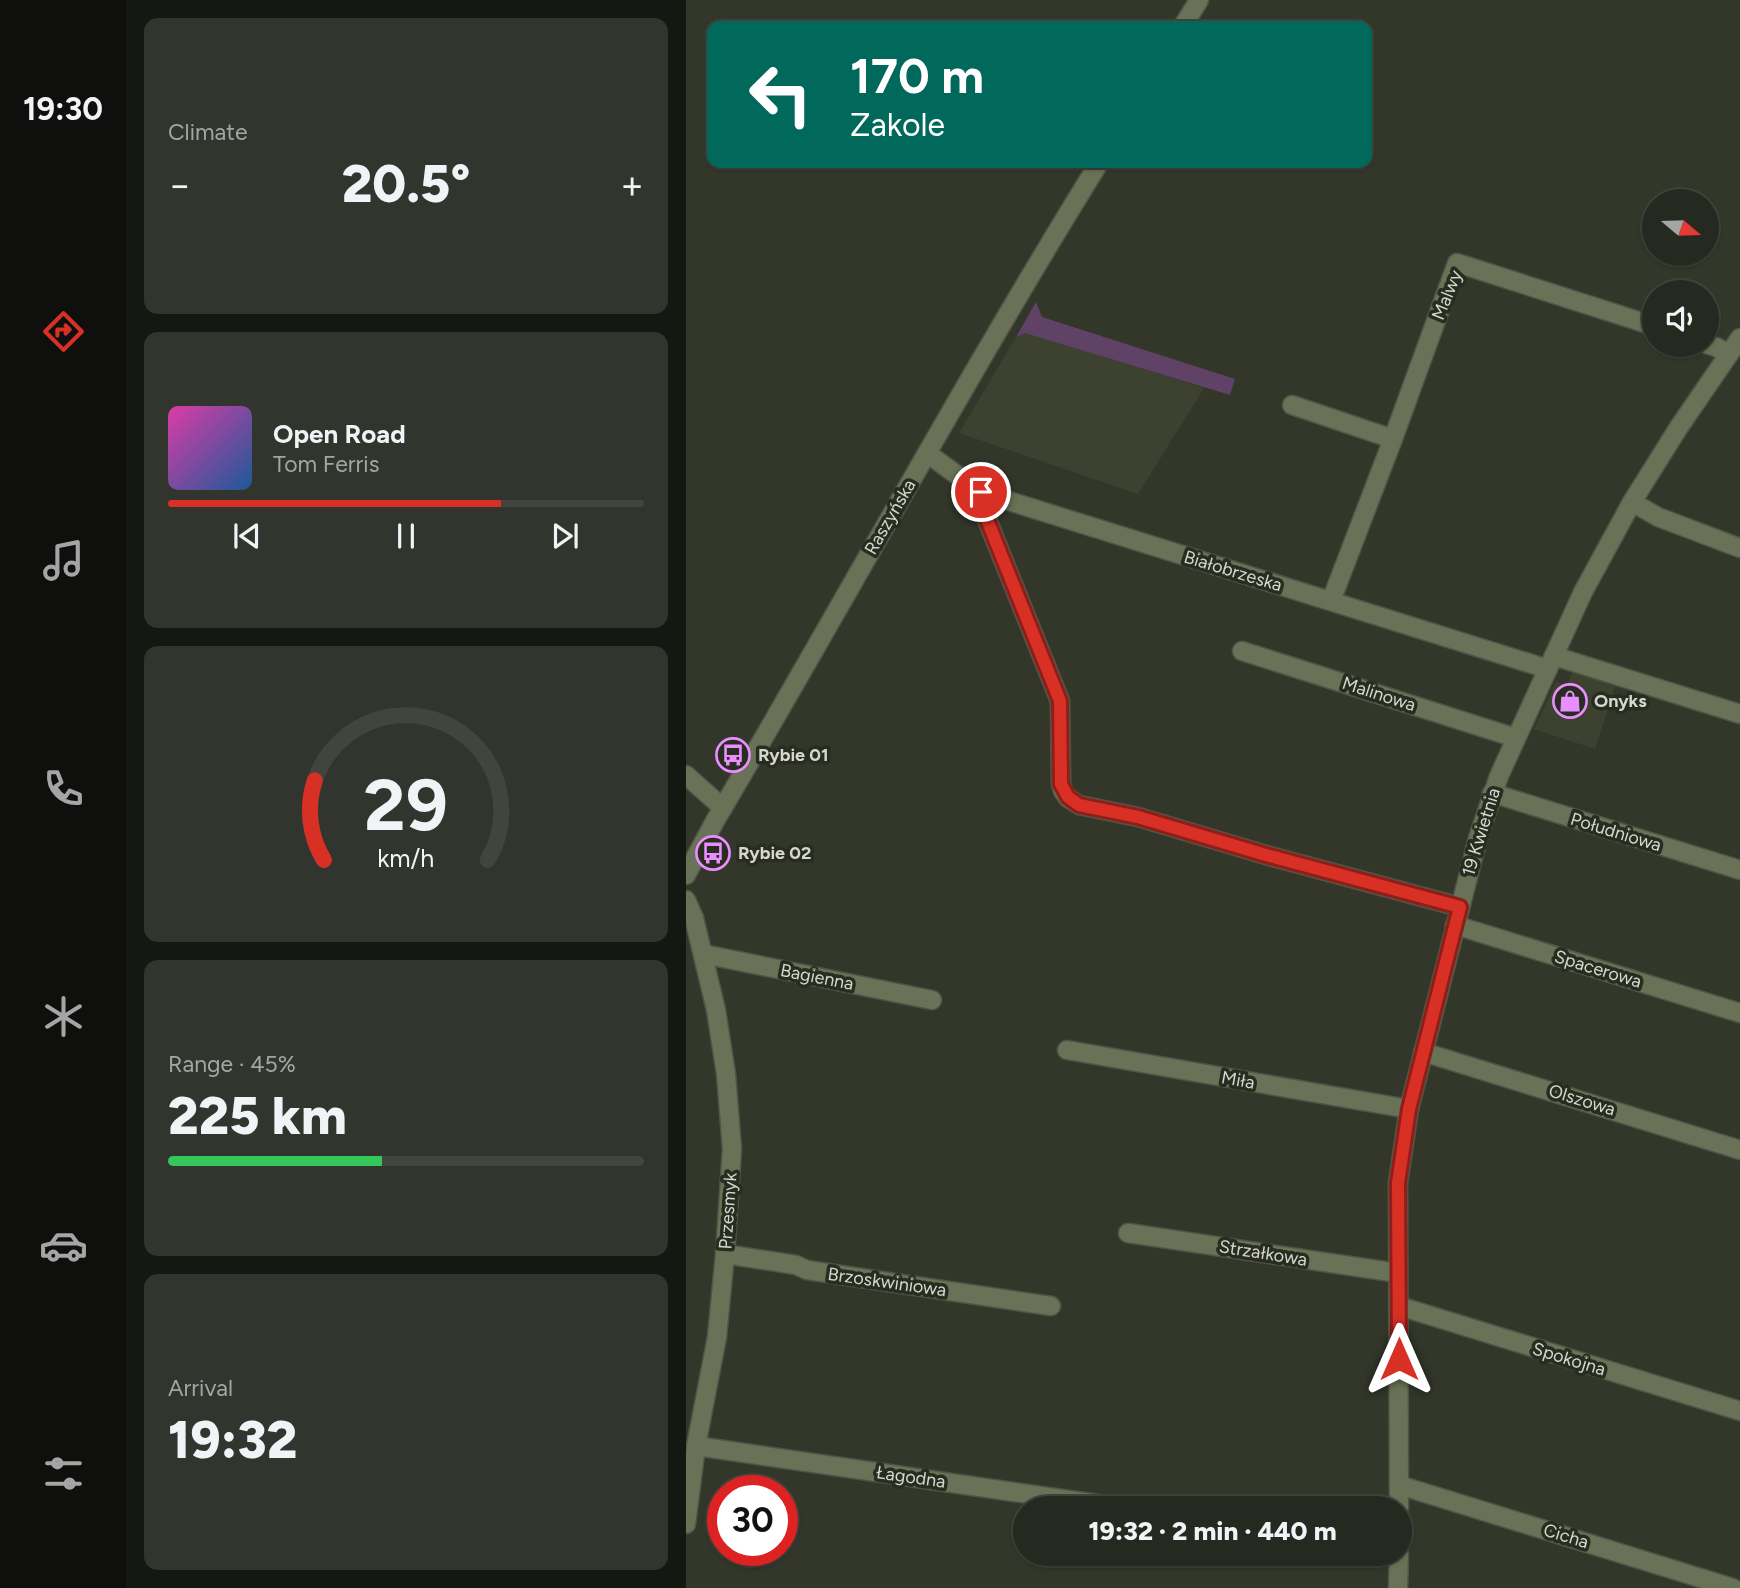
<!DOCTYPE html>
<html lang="en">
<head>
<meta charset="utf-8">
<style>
	:root { --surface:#262920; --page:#32352d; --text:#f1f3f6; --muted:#a4a6a5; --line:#42453e; --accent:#d93025 }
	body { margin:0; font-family:Figtree,sans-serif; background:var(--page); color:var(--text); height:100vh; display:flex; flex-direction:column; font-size:26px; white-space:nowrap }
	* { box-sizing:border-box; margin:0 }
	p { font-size:23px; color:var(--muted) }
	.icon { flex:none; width:38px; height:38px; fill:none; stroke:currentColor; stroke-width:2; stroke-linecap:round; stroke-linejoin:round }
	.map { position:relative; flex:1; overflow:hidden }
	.side { display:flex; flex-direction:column; gap:18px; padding:18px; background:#151712; width:560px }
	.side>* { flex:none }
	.hud { position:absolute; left:21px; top:21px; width:665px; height:147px; border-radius:14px; box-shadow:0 2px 5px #0004,0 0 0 2px var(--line); background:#00695c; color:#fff; overflow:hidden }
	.needle { width:46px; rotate:109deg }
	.fabs { position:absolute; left:956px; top:189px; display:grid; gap:14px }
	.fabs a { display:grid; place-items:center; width:77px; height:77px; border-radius:50%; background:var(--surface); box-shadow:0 2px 5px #0004,0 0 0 2px var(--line); font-size:35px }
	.speed { position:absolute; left:21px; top:1475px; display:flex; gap:14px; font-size:35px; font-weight:700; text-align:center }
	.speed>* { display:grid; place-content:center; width:91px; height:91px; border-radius:50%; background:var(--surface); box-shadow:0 2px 5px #0004,0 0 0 2px var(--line); line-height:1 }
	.speed .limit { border:10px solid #d22; background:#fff; color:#111 }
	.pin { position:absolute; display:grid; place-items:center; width:60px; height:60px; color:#fff; margin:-30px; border:4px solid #fff; border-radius:50%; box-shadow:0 2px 7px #0007 }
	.me { position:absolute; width:77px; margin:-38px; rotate:0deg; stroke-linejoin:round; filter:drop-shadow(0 0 5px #0008) }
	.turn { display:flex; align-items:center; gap:24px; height:147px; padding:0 28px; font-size:32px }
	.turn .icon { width:91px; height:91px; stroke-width:2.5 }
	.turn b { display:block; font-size:49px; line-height:60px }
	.big { font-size:52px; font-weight:800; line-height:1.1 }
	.side .card { flex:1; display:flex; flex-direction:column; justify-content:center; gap:10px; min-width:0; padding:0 24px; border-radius:14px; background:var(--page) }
	.side .dial { align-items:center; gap:0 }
	.dial svg { height:182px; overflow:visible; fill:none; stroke:var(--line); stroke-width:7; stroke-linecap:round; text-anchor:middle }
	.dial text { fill:var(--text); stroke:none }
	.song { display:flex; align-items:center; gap:21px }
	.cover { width:84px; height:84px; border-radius:10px; background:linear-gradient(135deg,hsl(320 70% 55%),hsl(210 70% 35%)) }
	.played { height:7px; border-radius:4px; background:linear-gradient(90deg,var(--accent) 70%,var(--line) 70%) }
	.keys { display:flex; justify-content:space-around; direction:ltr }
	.heat { display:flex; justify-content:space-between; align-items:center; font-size:38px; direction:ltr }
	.charge { height:10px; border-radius:5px; background:linear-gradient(90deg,#34c759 45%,var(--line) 0) }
	.trip { position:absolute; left:327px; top:1496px; width:399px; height:70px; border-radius:35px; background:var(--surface); box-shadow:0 2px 5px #0004,0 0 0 2px var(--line); font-weight:800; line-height:70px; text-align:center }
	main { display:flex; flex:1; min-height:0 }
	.dock { display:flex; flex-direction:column; width:126px; justify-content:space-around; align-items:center; background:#0f100d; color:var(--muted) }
	.dock .icon { width:49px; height:49px }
	.dock .current { color:var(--accent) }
	.dock b { font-size:32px; color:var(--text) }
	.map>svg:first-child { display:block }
	.built { fill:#3c422f }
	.green { fill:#5f4266 }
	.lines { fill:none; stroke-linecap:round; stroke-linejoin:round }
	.minor-casing { stroke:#505448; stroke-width:21 }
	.minor { stroke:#697256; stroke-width:18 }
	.route-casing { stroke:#8d1f18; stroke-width:18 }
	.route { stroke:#d93025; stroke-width:12 }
	.labels { text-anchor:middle; stroke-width:7; stroke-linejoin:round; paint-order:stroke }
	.street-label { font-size:18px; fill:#d6d8d0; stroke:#292d20 }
	.poi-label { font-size:18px; font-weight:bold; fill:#d6d8d0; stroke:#292d20; text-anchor:start }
</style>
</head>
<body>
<main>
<nav class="dock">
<b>19:30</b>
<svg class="icon current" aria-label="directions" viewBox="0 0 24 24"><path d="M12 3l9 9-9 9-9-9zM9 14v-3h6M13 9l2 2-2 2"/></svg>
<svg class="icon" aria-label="music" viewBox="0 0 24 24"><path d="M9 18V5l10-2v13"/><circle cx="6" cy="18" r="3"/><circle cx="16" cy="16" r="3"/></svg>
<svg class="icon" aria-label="phone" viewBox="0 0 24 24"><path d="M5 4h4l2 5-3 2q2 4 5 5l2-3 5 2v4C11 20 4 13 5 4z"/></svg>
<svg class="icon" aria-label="climate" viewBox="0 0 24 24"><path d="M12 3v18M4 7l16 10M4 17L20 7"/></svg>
<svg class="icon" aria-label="car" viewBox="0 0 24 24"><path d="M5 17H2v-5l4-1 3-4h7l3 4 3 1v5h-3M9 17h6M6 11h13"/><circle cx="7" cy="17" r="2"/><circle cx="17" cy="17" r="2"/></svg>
<svg class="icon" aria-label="filters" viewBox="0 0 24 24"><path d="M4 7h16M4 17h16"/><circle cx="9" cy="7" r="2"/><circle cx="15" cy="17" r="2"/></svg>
</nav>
<section class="side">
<div class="card"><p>Climate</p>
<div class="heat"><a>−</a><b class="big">20.5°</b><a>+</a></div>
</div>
<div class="card">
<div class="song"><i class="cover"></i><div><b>Open Road</b><p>Tom Ferris</p></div></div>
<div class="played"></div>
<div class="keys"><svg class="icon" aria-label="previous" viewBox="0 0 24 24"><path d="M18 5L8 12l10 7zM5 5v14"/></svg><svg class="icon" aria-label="pause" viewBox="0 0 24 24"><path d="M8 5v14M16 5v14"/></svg><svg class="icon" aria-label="next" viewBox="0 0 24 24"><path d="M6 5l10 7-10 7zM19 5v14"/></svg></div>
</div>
<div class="card dial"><svg viewBox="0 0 100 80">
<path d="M14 69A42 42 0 1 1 86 69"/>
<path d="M14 69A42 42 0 0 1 10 34" stroke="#d93025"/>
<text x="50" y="56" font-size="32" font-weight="700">29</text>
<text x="50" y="72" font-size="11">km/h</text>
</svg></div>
<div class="card"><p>Range · 45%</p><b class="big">225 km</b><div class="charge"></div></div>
<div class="card"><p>Arrival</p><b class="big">19:32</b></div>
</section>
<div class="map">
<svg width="1054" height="1588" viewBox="0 0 1054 1588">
	<rect width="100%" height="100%" fill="#33372a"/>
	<g class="built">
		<polygon points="339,332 518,388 452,494 273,433 330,337"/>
		<polygon points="887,671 930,684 909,749 848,729 870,682 881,685"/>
	</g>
	<polygon class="green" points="350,302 356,317 549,379 544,395 339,333 330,337"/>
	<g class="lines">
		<g class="minor-casing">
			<g id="minor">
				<polyline points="497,26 513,0"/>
				<polyline points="1020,344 1030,347 1043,354"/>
				<polyline points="606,405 707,439"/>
				<polyline points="241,453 294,492 862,669"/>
				<polyline points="294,492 302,522 374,701 375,784 377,791 382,798 393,805 452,817 580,855 774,907"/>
				<polyline points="946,502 972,517 1054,548"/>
				<polyline points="645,601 707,439 771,263 968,326"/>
				<polyline points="556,651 830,738"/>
				<polyline points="868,656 1054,714"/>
				<polyline points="0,775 37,808"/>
				<polyline points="806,793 1054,870"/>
				<path d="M0 875 29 821C158 603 279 379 413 163"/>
				<polyline points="0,900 8,918 30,1010 40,1074 46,1149 39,1254 31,1337 10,1446 0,1524"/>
				<polyline points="769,925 1054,1013"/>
				<polyline points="17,954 246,1000"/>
				<polyline points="381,1050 723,1109"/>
				<polyline points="737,1052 1054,1150"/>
				<polyline points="442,1233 712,1273"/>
				<polyline points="39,1254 110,1265 121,1270 365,1306"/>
				<polyline points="713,1306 1054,1411"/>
				<polyline points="10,1446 439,1508"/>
				<polyline points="713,1485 1047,1588"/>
				<polyline points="713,1508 712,1183 723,1109 792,838 813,776 897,592 946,502 993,427 1054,338"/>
				<polyline points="712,1588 713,1554"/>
			</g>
		</g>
		<use href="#minor" class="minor"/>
	</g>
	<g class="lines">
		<g class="route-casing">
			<polyline id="route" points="295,492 302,522 374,701 375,784 382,797 393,805 452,817 580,855 774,907 723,1109 712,1183 713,1359"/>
		</g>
		<use href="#route" class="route"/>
	</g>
	<defs>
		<g id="shop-ring" transform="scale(1.75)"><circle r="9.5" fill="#292d20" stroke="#e88eff" stroke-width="1.5"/><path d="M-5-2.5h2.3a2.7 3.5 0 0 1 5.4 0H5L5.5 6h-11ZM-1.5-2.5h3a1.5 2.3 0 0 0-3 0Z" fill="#e88eff"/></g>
		<g id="bus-ring" transform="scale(1.75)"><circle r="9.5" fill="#292d20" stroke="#e88eff" stroke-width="1.5"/><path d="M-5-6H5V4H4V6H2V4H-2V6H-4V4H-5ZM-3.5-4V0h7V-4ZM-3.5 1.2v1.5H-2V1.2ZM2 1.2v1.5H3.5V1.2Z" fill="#e88eff"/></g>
	</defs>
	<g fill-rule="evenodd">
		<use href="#shop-ring" x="884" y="701"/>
		<use href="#bus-ring" x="47" y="755"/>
		<use href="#bus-ring" x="27" y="853"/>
	</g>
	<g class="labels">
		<g class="street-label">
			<text transform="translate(761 295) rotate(-68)" y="6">Malwy</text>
			<text transform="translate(204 517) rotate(-60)" y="6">Raszyńska</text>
			<text transform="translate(547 571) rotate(17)" y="6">Białobrzeska</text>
			<text transform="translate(693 694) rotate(18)" y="6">Malinowa</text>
			<text transform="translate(795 832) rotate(-73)" y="6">19 Kwietnia</text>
			<text transform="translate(930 832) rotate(17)" y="6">Południowa</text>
			<text transform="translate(912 969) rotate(17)" y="6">Spacerowa</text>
			<text transform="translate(131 977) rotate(11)" y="6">Bagienna</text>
			<text transform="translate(552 1080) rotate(10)" y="6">Miła</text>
			<text transform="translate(896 1100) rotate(17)" y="6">Olszowa</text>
			<text transform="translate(42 1211) rotate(-86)" y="6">Przesmyk</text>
			<text transform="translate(577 1253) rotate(9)" y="6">Strzałkowa</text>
			<text transform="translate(201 1282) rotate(8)" y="6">Brzoskwiniowa</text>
			<text transform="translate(883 1359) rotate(17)" y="6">Spokojna</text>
			<text transform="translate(225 1477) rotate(8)" y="6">Łagodna</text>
			<text transform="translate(880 1536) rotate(17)" y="6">Cicha</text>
		</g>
		<g class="poi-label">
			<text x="908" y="707">Onyks</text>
			<text x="72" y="761">Rybie 01</text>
			<text x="52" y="859">Rybie 02</text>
		</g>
	</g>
</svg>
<div class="fabs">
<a><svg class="needle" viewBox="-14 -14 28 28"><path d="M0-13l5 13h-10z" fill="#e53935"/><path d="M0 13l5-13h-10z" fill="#a4a6a5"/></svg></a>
<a><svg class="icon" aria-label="sound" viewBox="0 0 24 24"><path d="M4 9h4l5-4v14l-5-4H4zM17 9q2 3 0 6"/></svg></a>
</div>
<div class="speed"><div class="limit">30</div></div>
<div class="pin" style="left:295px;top:492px;background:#d93025"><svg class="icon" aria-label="arrive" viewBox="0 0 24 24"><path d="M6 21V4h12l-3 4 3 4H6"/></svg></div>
<svg class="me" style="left:713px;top:1359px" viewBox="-20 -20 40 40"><path d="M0-17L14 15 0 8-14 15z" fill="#d93025" stroke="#fff" stroke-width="4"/></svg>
<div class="trip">19:32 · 2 min · 440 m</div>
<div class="hud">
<div class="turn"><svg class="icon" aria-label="left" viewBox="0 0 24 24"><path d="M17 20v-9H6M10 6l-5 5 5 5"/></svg><div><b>170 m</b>Zakole</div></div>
</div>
</div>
</main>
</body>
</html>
